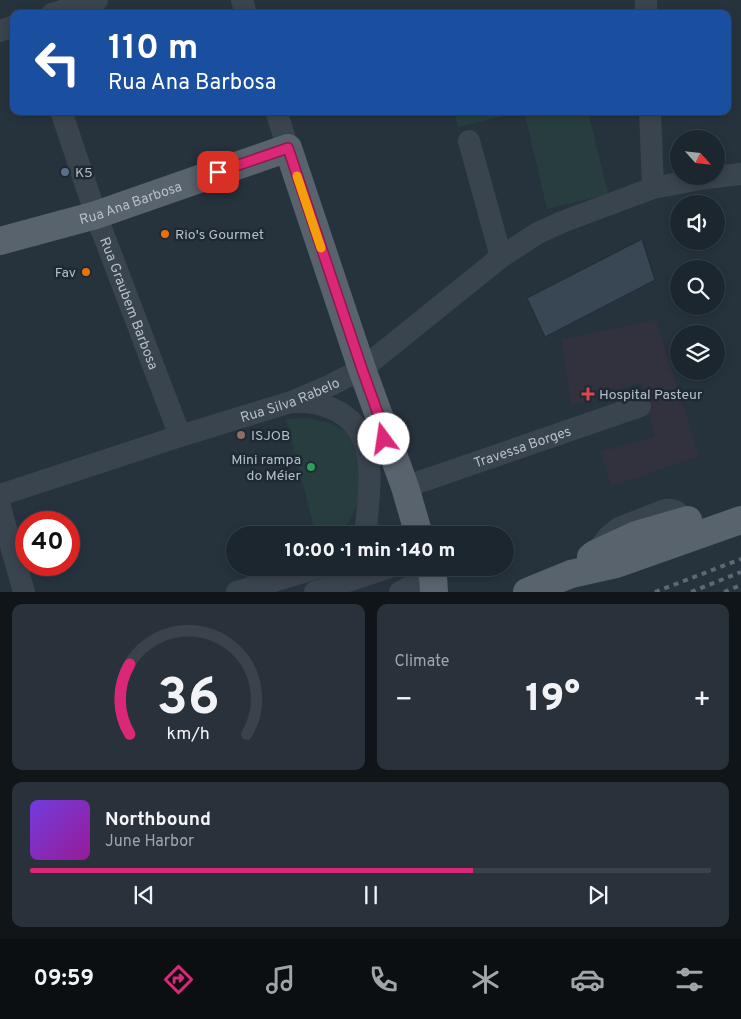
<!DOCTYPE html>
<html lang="en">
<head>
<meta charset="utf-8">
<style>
	:root { --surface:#1c262e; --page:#29323a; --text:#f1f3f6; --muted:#a0a5aa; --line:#3a434a; --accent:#db2777 }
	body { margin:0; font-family:Overpass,sans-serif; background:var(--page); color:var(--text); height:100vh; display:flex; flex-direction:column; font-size:19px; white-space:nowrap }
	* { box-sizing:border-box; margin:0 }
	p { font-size:16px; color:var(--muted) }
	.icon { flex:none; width:28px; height:28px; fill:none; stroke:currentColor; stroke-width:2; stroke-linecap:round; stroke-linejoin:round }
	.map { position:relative; height:592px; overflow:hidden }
	.side { display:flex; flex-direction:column; gap:12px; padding:12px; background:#0f1519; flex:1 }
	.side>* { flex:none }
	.hud { position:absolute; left:10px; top:10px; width:721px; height:105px; border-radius:10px; box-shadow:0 2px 8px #0003,0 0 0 1px var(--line); background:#1a4fa0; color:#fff; overflow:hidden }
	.needle { width:32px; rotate:117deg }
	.tools { position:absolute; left:670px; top:130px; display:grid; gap:10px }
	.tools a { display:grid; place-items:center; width:55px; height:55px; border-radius:50%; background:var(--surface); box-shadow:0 2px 8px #0003,0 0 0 1px var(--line); font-size:25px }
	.speed { position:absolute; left:15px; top:511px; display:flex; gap:10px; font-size:25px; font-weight:700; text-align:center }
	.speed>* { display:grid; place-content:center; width:65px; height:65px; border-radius:50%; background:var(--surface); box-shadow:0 2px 8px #0003,0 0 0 1px var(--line); line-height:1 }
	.speed .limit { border:8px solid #d22; background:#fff; color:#111 }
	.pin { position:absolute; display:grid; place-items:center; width:42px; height:42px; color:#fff; margin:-21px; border-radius:10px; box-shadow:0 2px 8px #0006 }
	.me { position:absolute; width:55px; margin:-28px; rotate:346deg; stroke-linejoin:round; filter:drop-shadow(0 0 4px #0008) }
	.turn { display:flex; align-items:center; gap:18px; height:105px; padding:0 15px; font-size:22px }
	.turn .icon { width:65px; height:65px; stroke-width:2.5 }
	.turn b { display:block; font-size:35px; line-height:42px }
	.big { font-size:38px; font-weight:800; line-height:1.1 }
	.side .widget { flex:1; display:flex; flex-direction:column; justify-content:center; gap:8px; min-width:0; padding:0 18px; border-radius:10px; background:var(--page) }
	.side .dial { align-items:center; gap:0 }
	.dial svg { height:130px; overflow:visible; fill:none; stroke:var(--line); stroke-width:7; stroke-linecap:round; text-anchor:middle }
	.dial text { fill:var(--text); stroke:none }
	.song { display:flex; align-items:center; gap:15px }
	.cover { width:60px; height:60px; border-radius:8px; background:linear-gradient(135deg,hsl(260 70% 55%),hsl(300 70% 35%)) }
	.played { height:5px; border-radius:2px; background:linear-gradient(90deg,var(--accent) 65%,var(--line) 65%) }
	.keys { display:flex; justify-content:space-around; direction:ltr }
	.heat { display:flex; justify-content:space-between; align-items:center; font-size:28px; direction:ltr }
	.side .tiles { flex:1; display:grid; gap:12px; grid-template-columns:1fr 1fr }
	.widget:last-child { grid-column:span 2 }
	.trip { position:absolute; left:226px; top:526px; width:288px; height:50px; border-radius:25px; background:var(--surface); box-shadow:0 2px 8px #0003,0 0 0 1px var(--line); font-weight:800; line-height:50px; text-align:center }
	.menu { display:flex; height:80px; justify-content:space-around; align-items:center; background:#0b0f12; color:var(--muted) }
	.menu .icon { width:35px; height:35px }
	.menu .on { color:var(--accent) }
	.menu b { font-size:22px; color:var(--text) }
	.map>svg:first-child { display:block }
	.medical { fill:#32323f }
	.green { fill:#283e3e }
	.building { fill:#384753; stroke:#212b35 }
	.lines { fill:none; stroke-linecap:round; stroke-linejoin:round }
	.minor { stroke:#3a444e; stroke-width:22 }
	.major { stroke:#58636d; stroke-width:28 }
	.rail { stroke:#5c6974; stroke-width:4; stroke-dasharray:5 5; stroke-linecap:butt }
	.route-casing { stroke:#8e194d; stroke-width:12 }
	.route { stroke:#db2777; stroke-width:9 }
	.slow { stroke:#f59e0b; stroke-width:9 }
	.service-dot { fill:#5c6f8a; stroke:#1f2933; stroke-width:2 }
	.food-dot { fill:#e8710a; stroke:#1f2933; stroke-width:2 }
	.health-dot { fill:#e0444e; stroke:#1f2933; stroke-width:2 }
	.education-dot { fill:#8d6e63; stroke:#1f2933; stroke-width:2 }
	.leisure-dot { fill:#2e9e5b; stroke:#1f2933; stroke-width:2 }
	.labels { text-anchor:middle; stroke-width:5; stroke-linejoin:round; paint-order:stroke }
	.poi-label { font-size:14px; fill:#b6bfc8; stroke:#1f2933; text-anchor:start }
	.street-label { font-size:14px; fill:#b6bfc8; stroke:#1f2933 }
</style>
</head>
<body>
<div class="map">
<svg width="741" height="592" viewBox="0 0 741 592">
	<rect width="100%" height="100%" fill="#26333d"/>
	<polygon class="medical" points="656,320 699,456 612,486 600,452 655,437 641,382 571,406 562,339"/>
	<g class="green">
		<polygon points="454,111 523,111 458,127"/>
		<polygon points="524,111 588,111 608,194 547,209"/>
		<polygon points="307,418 330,423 346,432 356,450 363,478 358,503 349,522 337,535 316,535 286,419"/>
	</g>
	<polygon class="building" points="642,239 655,280 545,337 527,298"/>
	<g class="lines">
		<g class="minor">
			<polyline points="242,0 246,14"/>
			<polyline points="646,0 646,14"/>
			<polyline points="52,14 97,0"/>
			<polyline points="0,31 14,26"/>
			<path id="s1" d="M61 111 96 215 180 436"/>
			<polyline points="276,111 288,148"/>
			<polyline points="650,111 653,188"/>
			<polyline points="469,141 501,257"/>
			<path d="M295 402C311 401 324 404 339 412 380 436 369 489 366 528"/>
			<path id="s2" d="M405 487 640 406"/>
			<path id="s3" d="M0 495 180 436 291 402 331 385 362 369 501 257 538 233 562 222 653 188 706 178 741 174"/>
			<polyline points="0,507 24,592"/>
			<path d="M599 549 609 536 619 528 665 510C676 509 678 512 684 521"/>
			<polyline points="237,592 317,568"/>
			<polyline points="315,592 387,568"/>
			<polyline points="400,592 433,576"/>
		</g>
		<g class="major">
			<path id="s4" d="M0 241 96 215 288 148 362 369 405 487 419 535"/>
			<polyline points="591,557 595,554 636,535 688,520"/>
			<polyline points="430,568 433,576 434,592"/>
			<polyline points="527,592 571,574 616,564 741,520"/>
		</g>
		<g class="rail">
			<polyline points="655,592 741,559"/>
			<polyline points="691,592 741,572"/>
			<polyline points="724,592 741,585"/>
		</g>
	</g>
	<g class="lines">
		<g class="route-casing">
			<polyline id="route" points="218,172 288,148 362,369 382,425 384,439"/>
		</g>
		<use href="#route" class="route"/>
		<polyline class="slow" points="297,176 321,248"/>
	</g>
	<circle class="service-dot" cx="65" cy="172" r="5"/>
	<g class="food-dot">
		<circle cx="165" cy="234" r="5"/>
		<circle cx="86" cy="272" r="5"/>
	</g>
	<path class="health-dot" d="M585.5 386.5h5v5h5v5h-5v5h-5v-5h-5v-5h5z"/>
	<circle class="education-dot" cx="241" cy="435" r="5"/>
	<circle class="leisure-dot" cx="311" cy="467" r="5"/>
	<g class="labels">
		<g class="poi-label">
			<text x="75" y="177">K5</text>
			<text x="175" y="239">Rio's Gourmet</text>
			<text x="76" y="277" text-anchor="end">Fav</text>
			<text x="599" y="399">Hospital Pasteur</text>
			<text x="251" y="440">ISJOB</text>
			<text x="301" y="464" text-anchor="end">Mini rampa<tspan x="301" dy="16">do Méier</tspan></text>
		</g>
		<g class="street-label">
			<text dy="5" stroke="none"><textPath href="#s4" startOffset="136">Rua Ana Barbosa</textPath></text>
			<text dy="5" stroke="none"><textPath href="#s1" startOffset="204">Rua Graubem Barbosa</textPath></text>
			<text dy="5" stroke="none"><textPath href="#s3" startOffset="305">Rua Silva Rabelo</textPath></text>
			<text dy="5" stroke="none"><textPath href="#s2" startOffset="124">Travessa Borges</textPath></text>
		</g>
	</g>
</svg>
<div class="tools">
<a><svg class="needle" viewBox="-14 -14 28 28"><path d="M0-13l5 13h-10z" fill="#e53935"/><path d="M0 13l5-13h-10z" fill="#a0a5aa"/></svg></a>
<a><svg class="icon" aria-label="sound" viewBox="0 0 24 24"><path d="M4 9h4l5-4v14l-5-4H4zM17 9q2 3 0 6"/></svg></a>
<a><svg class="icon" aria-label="search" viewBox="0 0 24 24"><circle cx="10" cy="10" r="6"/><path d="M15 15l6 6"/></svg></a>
<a><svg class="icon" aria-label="layers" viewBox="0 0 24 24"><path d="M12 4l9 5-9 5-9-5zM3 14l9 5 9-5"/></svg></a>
</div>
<div class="speed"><div class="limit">40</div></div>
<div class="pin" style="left:218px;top:172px;background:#d93025"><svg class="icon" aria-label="arrive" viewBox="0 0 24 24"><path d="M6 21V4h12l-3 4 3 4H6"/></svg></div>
<svg class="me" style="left:384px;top:439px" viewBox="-20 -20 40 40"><circle r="19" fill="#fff"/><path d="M0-13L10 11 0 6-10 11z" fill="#db2777"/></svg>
<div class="trip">10:00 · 1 min · 140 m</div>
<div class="hud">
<div class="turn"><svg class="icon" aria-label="left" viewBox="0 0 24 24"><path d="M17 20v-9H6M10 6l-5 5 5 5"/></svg><div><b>110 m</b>Rua Ana Barbosa</div></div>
</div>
</div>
<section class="side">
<div class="tiles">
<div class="widget dial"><svg viewBox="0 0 100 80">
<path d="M14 69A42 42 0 1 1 86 69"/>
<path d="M14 69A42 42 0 0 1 14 26" stroke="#db2777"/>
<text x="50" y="56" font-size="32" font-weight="700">36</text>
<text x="50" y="72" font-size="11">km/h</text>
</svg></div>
<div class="widget"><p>Climate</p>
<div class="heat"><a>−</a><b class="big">19°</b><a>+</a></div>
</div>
<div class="widget">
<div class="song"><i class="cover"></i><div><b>Northbound</b><p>June Harbor</p></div></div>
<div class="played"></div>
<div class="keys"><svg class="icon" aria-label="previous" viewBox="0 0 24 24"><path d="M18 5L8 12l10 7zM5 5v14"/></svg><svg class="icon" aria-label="pause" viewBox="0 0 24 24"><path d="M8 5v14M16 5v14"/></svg><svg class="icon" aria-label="next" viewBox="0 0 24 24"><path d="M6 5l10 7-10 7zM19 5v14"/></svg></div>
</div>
</div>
</section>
<nav class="menu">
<b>09:59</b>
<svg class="icon on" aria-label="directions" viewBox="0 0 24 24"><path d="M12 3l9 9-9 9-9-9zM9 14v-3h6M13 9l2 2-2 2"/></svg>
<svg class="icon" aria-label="music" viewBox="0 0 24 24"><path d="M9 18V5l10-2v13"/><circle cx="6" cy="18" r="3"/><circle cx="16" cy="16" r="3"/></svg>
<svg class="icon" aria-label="phone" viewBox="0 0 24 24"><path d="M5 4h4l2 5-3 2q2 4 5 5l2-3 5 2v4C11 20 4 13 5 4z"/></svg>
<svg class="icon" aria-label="climate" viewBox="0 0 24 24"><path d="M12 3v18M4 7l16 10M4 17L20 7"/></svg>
<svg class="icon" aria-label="car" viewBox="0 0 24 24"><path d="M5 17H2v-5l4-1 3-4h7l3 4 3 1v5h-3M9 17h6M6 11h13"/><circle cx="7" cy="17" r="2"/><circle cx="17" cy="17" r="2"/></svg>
<svg class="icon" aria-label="filters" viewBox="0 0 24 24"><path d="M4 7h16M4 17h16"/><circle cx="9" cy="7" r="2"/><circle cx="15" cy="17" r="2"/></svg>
</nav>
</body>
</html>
